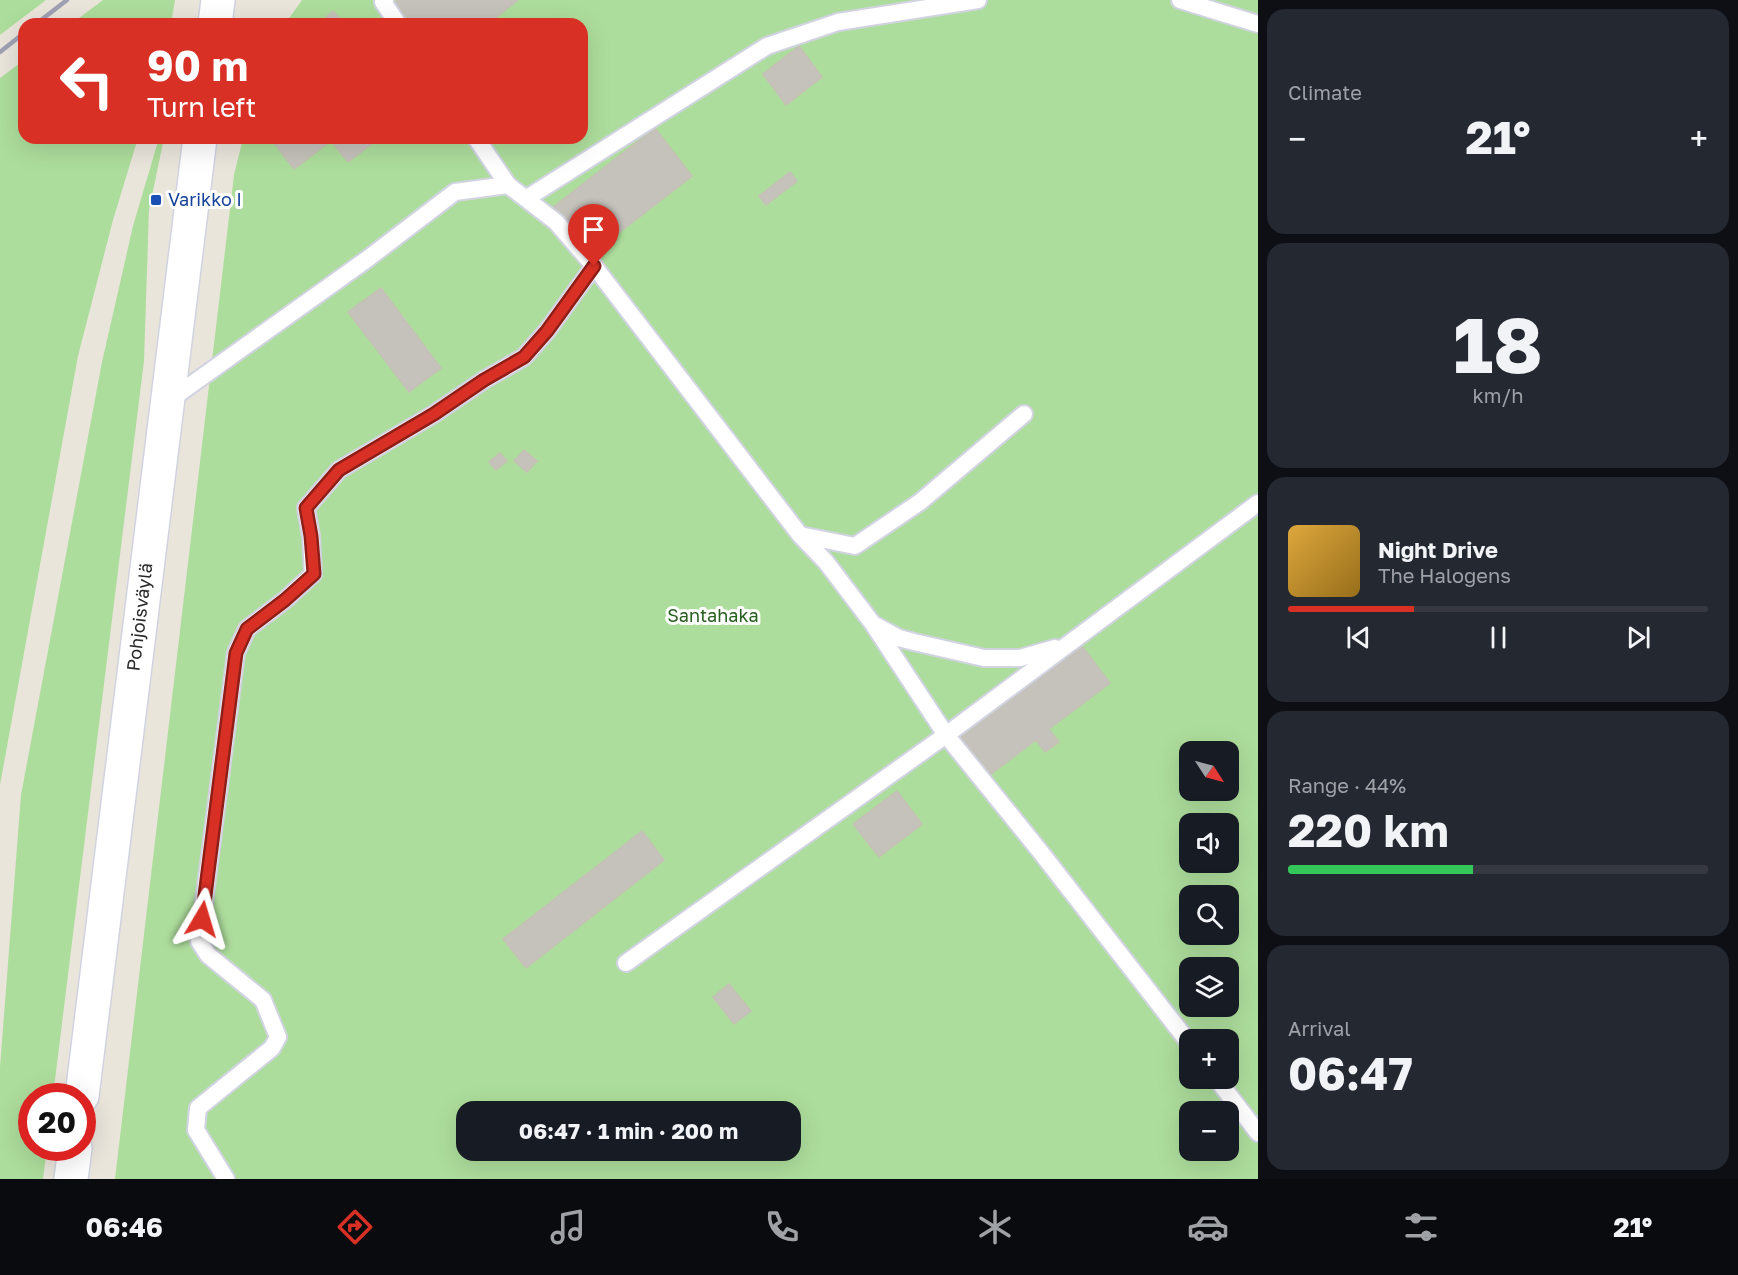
<!DOCTYPE html>
<html lang="en">
<head>
<meta charset="utf-8">
<style>
	:root { --surface:#171b24; --page:#242831; --text:#f1f3f6; --muted:#9ea1a6; --line:#363941; --accent:#d93025 }
	body { margin:0; font-family:"Golos Text",sans-serif; background:var(--page); color:var(--text); height:100vh; display:flex; flex-direction:column; font-size:22px; white-space:nowrap }
	* { box-sizing:border-box; margin:0 }
	p { font-size:20px; color:var(--muted) }
	.icon { flex:none; width:33px; height:33px; fill:none; stroke:currentColor; stroke-width:2; stroke-linecap:round; stroke-linejoin:round }
	.map { position:relative; flex:1; overflow:hidden }
	.panel { display:flex; flex-direction:column; gap:9px; padding:9px; background:#0d0f14; width:480px }
	.panel>* { flex:none }
	.guide { position:absolute; left:18px; top:18px; width:570px; height:126px; border-radius:18px; box-shadow:0 6px 24px #0002; background:#d93025; color:#fff; overflow:hidden }
	.needle { width:39px; rotate:126deg }
	.controls { position:absolute; left:1179px; top:741px; display:grid; gap:12px }
	.controls a { display:grid; place-items:center; width:60px; height:60px; border-radius:12px; background:var(--surface); box-shadow:0 6px 24px #0002; font-size:30px }
	.speed { position:absolute; left:18px; top:1083px; display:flex; gap:12px; font-size:30px; font-weight:700; text-align:center }
	.speed>* { display:grid; place-content:center; width:78px; height:78px; border-radius:50%; background:var(--surface); box-shadow:0 6px 24px #0002; line-height:1 }
	.speed .limit { border:9px solid #d22; background:#fff; color:#111 }
	.pin { position:absolute; display:grid; place-items:center; width:51px; height:51px; color:#fff; margin:-62px -26px; border-radius:50% 50% 50% 0; rotate:-45deg; box-shadow:0 0 6px #0007 }
	.pin .icon { rotate:45deg }
	.me { position:absolute; width:66px; margin:-33px; rotate:7deg; stroke-linejoin:round; filter:drop-shadow(0 0 4px #0008) }
	.turn { display:flex; align-items:center; gap:21px; height:126px; padding:0 30px; font-size:27px }
	.turn .icon { width:78px; height:78px; stroke-width:2.5 }
	.turn b { display:block; font-size:42px; line-height:51px }
	.big { font-size:45px; font-weight:700; line-height:1.1 }
	.panel .card { flex:1; display:flex; flex-direction:column; justify-content:center; gap:9px; min-width:0; padding:0 21px; border-radius:18px; background:var(--page) }
	.panel .dial { align-items:center; gap:0 }
	.dial b { font-size:78px; line-height:1 }
	.song { display:flex; align-items:center; gap:18px }
	.cover { width:72px; height:72px; border-radius:9px; background:linear-gradient(135deg,hsl(40 70% 55%),hsl(40 70% 35%)) }
	.played { height:6px; border-radius:3px; background:linear-gradient(90deg,var(--accent) 30%,var(--line) 30%) }
	.keys { display:flex; justify-content:space-around; direction:ltr }
	.heat { display:flex; justify-content:space-between; align-items:center; font-size:33px; direction:ltr }
	.charge { height:9px; border-radius:4px; background:linear-gradient(90deg,#34c759 44%,var(--line) 0) }
	.trip { position:absolute; left:456px; top:1101px; width:345px; height:60px; border-radius:18px; background:var(--surface); box-shadow:0 6px 24px #0002; font-weight:700; line-height:60px; text-align:center }
	.menu { display:flex; height:96px; justify-content:space-around; align-items:center; background:#090b0e; color:var(--muted) }
	.menu .icon { width:42px; height:42px }
	.menu .on { color:var(--accent) }
	.menu b { font-size:27px; color:var(--text) }
	main { display:flex; flex:1; min-height:0 }
	.map>svg:first-child { display:block }
	.green { fill:#addd9c; fill-rule:evenodd }
	.building { fill:#c5c2bb; stroke:#c5c1b5; stroke-width:1.5 }
	.lines { fill:none; stroke-linecap:round; stroke-linejoin:round }
	.lane-casing { stroke:#d1d3e1; stroke-width:20 }
	.secondary-casing { stroke:#d1d3e1; stroke-width:36 }
	.lane { stroke:#fff; stroke-width:16 }
	.secondary { stroke:#fff; stroke-width:33 }
	.rail { stroke:#9fa0b2; stroke-width:4.5 }
	.route-casing { stroke:#8d1f18; stroke-width:15 }
	.route { stroke:#d93025; stroke-width:10 }
	.transit-dot { fill:#1a4fb4; stroke:#fff; stroke-width:2 }
	.labels { text-anchor:middle; stroke-width:6; stroke-linejoin:round; paint-order:stroke }
	.transit-label { font-size:18px; fill:#164399; stroke:#fff; text-anchor:start }
	.park-label { font-size:18px; fill:#27601f; stroke:#fff }
	.street-label { font-size:18px; fill:#292929; stroke:#fff }
</style>
</head>
<body>
<main>
<div class="map">
<svg width="1258" height="1179" viewBox="0 0 1258 1179">
	<rect width="100%" height="100%" fill="#eae5db"/>
	<g class="green">
		<polygon points="0,0 46,0 0,35"/>
		<polygon points="103,0 175,0 171,24 71,24"/>
		<path d="M302 0H1258V1179H115L234 175 243 138H582V24H285ZM1190 752H1228V790H1190ZM1190 824H1228V862H1190ZM1190 896H1228V934H1190ZM1190 968H1228V1006H1190ZM1190 1040H1228V1078H1190ZM466 1112H790V1150H466ZM1190 1112H1228V1150H1190Z"/>
		<polygon points="24,60 24,138 138,138 113,220 78,356 0,785 0,78"/>
		<polygon points="159,138 164,138 149,210 144,361 53,1096 32,1096 32,1148 47,1148 43,1179 0,1179 0,1067 21,795 102,362 133,226"/>
	</g>
	<g class="building">
		<polygon points="398,0 518,0 488,24 410,24 394,3"/>
		<polygon points="333,11 345,24 319,24"/>
		<polygon points="799,46 822,77 786,105 763,74"/>
		<polygon points="655,128 692,176 589,256 552,208"/>
		<polygon points="272,138 371,138 374,142 348,162 331,141 294,169 271,139"/>
		<polygon points="790,172 797,181 766,205 759,196"/>
		<polygon points="381,288 441,368 409,392 348,312"/>
		<polygon points="524,450 537,461 527,472 514,461"/>
		<polygon points="500,453 507,461 496,470 489,462"/>
		<polygon points="1079,642 1110,683 1049,729 1059,742 1045,752 1036,740 987,777 956,736"/>
		<polygon points="897,791 922,824 879,857 853,824"/>
		<polygon points="642,831 664,860 526,968 503,939"/>
		<polygon points="729,984 751,1011 734,1024 713,997"/>
	</g>
	<g class="lines">
		<g class="lane-casing">
			<g id="lane">
				<polyline points="385,0 383,2 398,24"/>
				<polyline points="1180,0 1258,24"/>
				<polyline points="476,138 508,185"/>
				<polyline points="527,198 767,46 838,22 978,0"/>
				<polyline points="167,402 366,260 455,192 508,185 556,222 594,266 800,535 855,546 920,502 1024,414"/>
				<polyline points="800,535 826,562 873,624 946,735 1039,850 1190,1044"/>
				<polyline points="875,625 899,638 914,642 984,658 1020,658 1055,648"/>
				<polyline points="626,963 946,735 1258,503"/>
				<polyline points="1216,1078 1258,1133"/>
				<polyline points="226,1179 196,1130 198,1108 272,1048 278,1037 263,1000 208,955 199,941 236,653 247,629 285,600 313,574 311,536 306,508 339,470 434,414 484,380 524,357 547,331 594,266"/>
			</g>
		</g>
		<g class="secondary-casing">
			<g id="secondary">
				<polyline points="215,24 218,0"/>
				<polyline points="82,1096 200,138"/>
				<polyline points="71,1179 75,1148"/>
			</g>
		</g>
		<use href="#lane" class="lane"/>
		<use href="#secondary" class="secondary"/>
		<g class="rail">
			<polyline points="36,24 67,0"/>
			<polyline points="0,52 24,33"/>
		</g>
	</g>
	<g class="lines">
		<g class="route-casing">
			<polyline id="route" points="202,919 236,653 247,629 285,600 314,574 311,536 306,508 339,470 434,414 484,380 524,357 547,331 594,266"/>
		</g>
		<use href="#route" class="route"/>
	</g>
	<rect class="transit-dot" x="150" y="194" width="12" height="12" rx="3"/>
	<g class="labels">
		<g class="transit-label">
			<text x="168" y="206">Varikko I</text>
		</g>
		<g class="park-label">
			<text x="713" y="622">Santahaka</text>
		</g>
		<g class="street-label">
			<text transform="translate(140 617) rotate(-83)" y="6">Pohjoisväylä</text>
		</g>
	</g>
</svg>
<div class="controls">
<a><svg class="needle" viewBox="-14 -14 28 28"><path d="M0-13l5 13h-10z" fill="#e53935"/><path d="M0 13l5-13h-10z" fill="#9ea1a6"/></svg></a>
<a><svg class="icon" aria-label="sound" viewBox="0 0 24 24"><path d="M4 9h4l5-4v14l-5-4H4zM17 9q2 3 0 6"/></svg></a>
<a><svg class="icon" aria-label="search" viewBox="0 0 24 24"><circle cx="10" cy="10" r="6"/><path d="M15 15l6 6"/></svg></a>
<a><svg class="icon" aria-label="layers" viewBox="0 0 24 24"><path d="M12 4l9 5-9 5-9-5zM3 14l9 5 9-5"/></svg></a>
<a>+</a>
<a>−</a>
</div>
<div class="speed"><div class="limit">20</div></div>
<div class="pin" style="left:594px;top:266px;background:#d93025"><svg class="icon" aria-label="arrive" viewBox="0 0 24 24"><path d="M6 21V4h12l-3 4 3 4H6"/></svg></div>
<svg class="me" style="left:202px;top:919px" viewBox="-20 -20 40 40"><path d="M0-17L14 15 0 8-14 15z" fill="#d93025" stroke="#fff" stroke-width="4"/></svg>
<div class="trip">06:47 · 1 min · 200 m</div>
<div class="guide">
<div class="turn"><svg class="icon" aria-label="left" viewBox="0 0 24 24"><path d="M17 20v-9H6M10 6l-5 5 5 5"/></svg><div><b>90 m</b>Turn left</div></div>
</div>
</div>
<section class="panel">
<div class="card"><p>Climate</p>
<div class="heat"><a>−</a><b class="big">21°</b><a>+</a></div>
</div>
<div class="card dial"><b>18</b><p>km/h</p></div>
<div class="card">
<div class="song"><i class="cover"></i><div><b>Night Drive</b><p>The Halogens</p></div></div>
<div class="played"></div>
<div class="keys"><svg class="icon" aria-label="previous" viewBox="0 0 24 24"><path d="M18 5L8 12l10 7zM5 5v14"/></svg><svg class="icon" aria-label="pause" viewBox="0 0 24 24"><path d="M8 5v14M16 5v14"/></svg><svg class="icon" aria-label="next" viewBox="0 0 24 24"><path d="M6 5l10 7-10 7zM19 5v14"/></svg></div>
</div>
<div class="card"><p>Range · 44%</p><b class="big">220 km</b><div class="charge"></div></div>
<div class="card"><p>Arrival</p><b class="big">06:47</b></div>
</section>
</main>
<nav class="menu">
<b>06:46</b>
<svg class="icon on" aria-label="directions" viewBox="0 0 24 24"><path d="M12 3l9 9-9 9-9-9zM9 14v-3h6M13 9l2 2-2 2"/></svg>
<svg class="icon" aria-label="music" viewBox="0 0 24 24"><path d="M9 18V5l10-2v13"/><circle cx="6" cy="18" r="3"/><circle cx="16" cy="16" r="3"/></svg>
<svg class="icon" aria-label="phone" viewBox="0 0 24 24"><path d="M5 4h4l2 5-3 2q2 4 5 5l2-3 5 2v4C11 20 4 13 5 4z"/></svg>
<svg class="icon" aria-label="climate" viewBox="0 0 24 24"><path d="M12 3v18M4 7l16 10M4 17L20 7"/></svg>
<svg class="icon" aria-label="car" viewBox="0 0 24 24"><path d="M5 17H2v-5l4-1 3-4h7l3 4 3 1v5h-3M9 17h6M6 11h13"/><circle cx="7" cy="17" r="2"/><circle cx="17" cy="17" r="2"/></svg>
<svg class="icon" aria-label="filters" viewBox="0 0 24 24"><path d="M4 7h16M4 17h16"/><circle cx="9" cy="7" r="2"/><circle cx="15" cy="17" r="2"/></svg>
<b>21°</b>
</nav>
</body>
</html>
